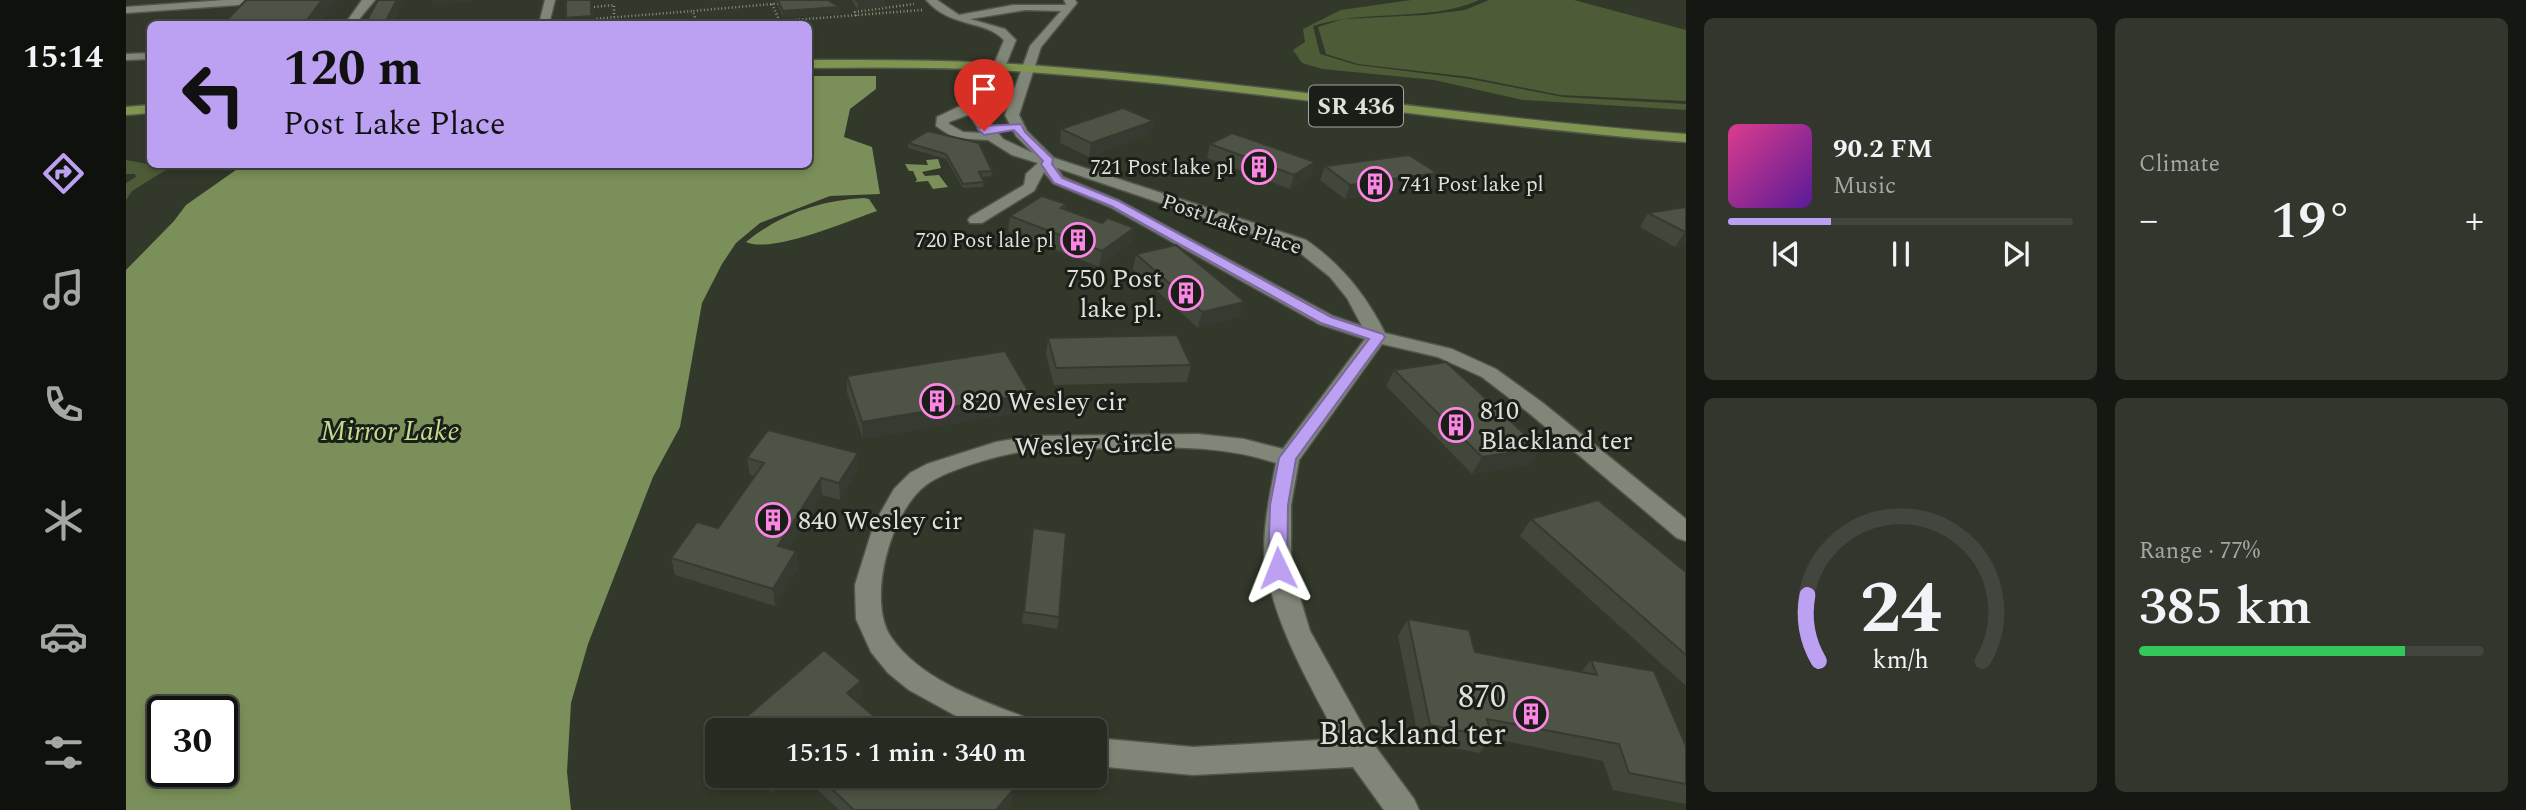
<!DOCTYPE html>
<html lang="en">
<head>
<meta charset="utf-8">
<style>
	:root { --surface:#262a20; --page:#32362d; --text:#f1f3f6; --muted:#a4a7a5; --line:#42463e; --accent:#bca0f2 }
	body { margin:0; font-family:Spectral,serif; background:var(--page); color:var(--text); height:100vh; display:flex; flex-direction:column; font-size:26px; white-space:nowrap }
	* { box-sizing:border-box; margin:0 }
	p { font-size:23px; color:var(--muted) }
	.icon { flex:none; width:38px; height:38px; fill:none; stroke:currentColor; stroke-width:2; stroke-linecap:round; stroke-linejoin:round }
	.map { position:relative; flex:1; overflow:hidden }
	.details { display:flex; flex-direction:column; gap:18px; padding:18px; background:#151712; width:840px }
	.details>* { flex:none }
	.hud { position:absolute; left:21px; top:21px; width:665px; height:147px; border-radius:10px; box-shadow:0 4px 10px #0003,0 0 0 2px var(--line); background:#bca0f2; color:#111; overflow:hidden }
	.speed { position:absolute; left:21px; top:696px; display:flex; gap:14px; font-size:35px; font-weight:700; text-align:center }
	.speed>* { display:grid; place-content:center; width:91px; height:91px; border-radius:50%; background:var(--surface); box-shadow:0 4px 10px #0003,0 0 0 2px var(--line); line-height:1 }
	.speed .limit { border:4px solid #111; border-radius:10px; background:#fff; color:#111 }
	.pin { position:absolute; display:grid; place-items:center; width:60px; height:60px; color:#fff; margin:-72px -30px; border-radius:50% 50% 50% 0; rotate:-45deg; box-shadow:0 0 7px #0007 }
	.pin .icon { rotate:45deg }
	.me { position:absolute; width:77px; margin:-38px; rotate:358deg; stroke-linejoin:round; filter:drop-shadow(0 0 5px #0008) }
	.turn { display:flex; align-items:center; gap:24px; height:147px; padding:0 21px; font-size:32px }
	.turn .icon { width:91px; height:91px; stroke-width:2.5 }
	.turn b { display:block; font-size:49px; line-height:60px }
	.big { font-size:52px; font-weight:600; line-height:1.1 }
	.details .tile { flex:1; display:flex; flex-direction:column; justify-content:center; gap:10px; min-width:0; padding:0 24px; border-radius:10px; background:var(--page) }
	.details .dial { align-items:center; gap:0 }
	.dial svg { height:182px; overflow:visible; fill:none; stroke:var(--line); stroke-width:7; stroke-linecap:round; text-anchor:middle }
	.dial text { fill:var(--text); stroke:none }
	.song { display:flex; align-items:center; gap:21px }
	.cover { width:84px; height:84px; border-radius:10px; background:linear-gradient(135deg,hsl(330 70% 55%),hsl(270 70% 35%)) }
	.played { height:7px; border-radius:4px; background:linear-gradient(90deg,var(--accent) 30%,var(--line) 30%) }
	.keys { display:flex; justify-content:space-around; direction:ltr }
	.heat { display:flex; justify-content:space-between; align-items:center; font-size:38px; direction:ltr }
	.charge { height:10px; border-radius:5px; background:linear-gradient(90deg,#34c759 77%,var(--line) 0) }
	.details .tiles { flex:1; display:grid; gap:18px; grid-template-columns:repeat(2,1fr) }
	.trip { position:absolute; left:579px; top:718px; width:402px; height:70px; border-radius:10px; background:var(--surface); box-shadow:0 4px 10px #0003,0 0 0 2px var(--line); font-weight:600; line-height:70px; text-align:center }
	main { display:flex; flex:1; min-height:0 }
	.menu { display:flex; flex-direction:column; width:126px; justify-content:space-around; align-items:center; background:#0f110d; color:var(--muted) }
	.menu .icon { width:49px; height:49px }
	.menu .current { color:var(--accent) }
	.menu b { font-size:32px; color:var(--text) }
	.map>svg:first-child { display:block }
	.green { fill:#4d5b36 }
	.water { fill:#7a8f59; fill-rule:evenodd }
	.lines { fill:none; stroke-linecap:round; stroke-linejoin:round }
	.minor-casing { stroke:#51554a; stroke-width:3 }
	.major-casing { stroke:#51554a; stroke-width:3 }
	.path { stroke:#8c9186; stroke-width:2.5; stroke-dasharray:1 2.5; stroke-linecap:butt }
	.minor { fill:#818778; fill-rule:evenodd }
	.major { fill:#7f9550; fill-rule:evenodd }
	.wall { fill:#42473b }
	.shaded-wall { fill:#363a30 }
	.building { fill:#4d5345; stroke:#363a30; stroke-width:2 }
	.route { fill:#bca0f2; stroke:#7a689d; stroke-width:2 }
	.labels { text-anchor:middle; stroke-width:6; stroke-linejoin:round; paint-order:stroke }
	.far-poi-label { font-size:21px; fill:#dde1d9; stroke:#1b1e18; text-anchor:end }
	.far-street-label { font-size:21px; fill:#dde1d9; stroke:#1b1e18 }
	.shield { fill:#1b1e18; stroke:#a3a69f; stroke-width:2 }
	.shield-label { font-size:24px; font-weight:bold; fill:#dde1d9 }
	.poi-label { font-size:26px; fill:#dde1d9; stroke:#1b1e18; text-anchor:start }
	.street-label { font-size:26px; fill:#dde1d9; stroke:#1b1e18 }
	.water-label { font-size:28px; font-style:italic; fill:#bfdd8d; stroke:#1b1e18 }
	.near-poi-label { font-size:32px; fill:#dde1d9; stroke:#1b1e18; text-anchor:end }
</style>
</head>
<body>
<main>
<nav class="menu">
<b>15:14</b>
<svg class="icon current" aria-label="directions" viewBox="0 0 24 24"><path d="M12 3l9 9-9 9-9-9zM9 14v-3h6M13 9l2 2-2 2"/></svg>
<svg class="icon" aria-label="music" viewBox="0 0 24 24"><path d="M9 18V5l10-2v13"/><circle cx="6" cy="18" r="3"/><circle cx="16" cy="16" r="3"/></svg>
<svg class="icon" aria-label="phone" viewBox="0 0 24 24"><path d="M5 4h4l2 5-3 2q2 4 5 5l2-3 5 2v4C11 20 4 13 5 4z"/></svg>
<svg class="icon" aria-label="climate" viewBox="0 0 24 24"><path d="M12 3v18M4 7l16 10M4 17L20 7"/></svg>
<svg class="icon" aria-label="car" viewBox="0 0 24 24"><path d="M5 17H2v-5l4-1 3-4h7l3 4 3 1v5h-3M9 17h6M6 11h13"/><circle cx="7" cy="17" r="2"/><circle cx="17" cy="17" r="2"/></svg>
<svg class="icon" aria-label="filters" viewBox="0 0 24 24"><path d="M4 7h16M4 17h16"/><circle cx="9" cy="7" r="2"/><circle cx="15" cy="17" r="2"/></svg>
</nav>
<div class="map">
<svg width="1560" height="810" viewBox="0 0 1560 810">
	<rect width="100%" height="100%" fill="#32382a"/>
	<g class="green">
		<path d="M1285 0H1353C1301 23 1243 8 1187 26L1194 54 1231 65 1344 79 1437 97 1560 104V110L1397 100 1308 80 1197 69 1176 63 1167 50 1179 42 1177 29 1215 10Z"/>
		<polygon points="1363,0 1448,0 1560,30 1560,101 1434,95 1344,77 1232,64 1200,54 1192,27 1217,19 1299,15 1339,10"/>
		<polygon points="0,160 43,168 6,191 0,200 0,183 10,177 9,174 0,174"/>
	</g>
	<g class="water">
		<path d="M683 76H750V89L724 109 718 137 746 147 754 194 704 196 634 223 610 243 596 264 576 303 554 427 527 477 462 644 445 703 441 772 445 810H0V270L48 221 60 205 117 165 682 164ZM96 712V772H37V712Z"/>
		<polygon points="812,159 815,168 796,172 799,176 813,175 822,187 807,189 802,181 789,182 791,180 787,171 783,171 779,164 802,165 800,160"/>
		<path d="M738 198 743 199 751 211C721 221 647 254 620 242 654 214 695 200 738 198Z"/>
	</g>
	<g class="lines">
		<g class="minor-casing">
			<g id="minor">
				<polygon points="99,0 146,0 141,3 0,13 0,7"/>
				<polygon points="236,0 249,0 229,24 219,24"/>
				<polygon points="419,0 429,0 423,24 413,24"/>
				<path d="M800 0H811L833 15 887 5H940L938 0H949L951 3 915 47 893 115 901 131 928 158 1180 240C1215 264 1240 295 1259 333L1326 349 1370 369 1417 403 1560 519V541L1551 538 1403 413 1356 377 1312 357 1256 344 1173 460 1165 505V568L1184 631 1246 742 1288 799 1293 810H1258L1227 767 1067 775 970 766V738L1067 747 1212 739C1184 684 1152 632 1140 570 1134 540 1144 493 1150 463 1098 445 1042 447 988 448 956 449 926 448 895 452 871 455 818 471 800 485 765 511 740 600 765 637 796 682 858 701 906 720L910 730H861L834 718 783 690 762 673 745 652 730 619 729 585 748 524 768 489 784 473 801 464 870 442 906 436 1072 434 1118 439 1157 449 1239 339 1193 324 984 207 927 183 918 172 908 191 856 223H844L842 220 844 217 898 185 900 174 912 163 886 155 862 140 828 138 810 126 811 117 832 107 851 105 878 40C858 19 826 29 800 0ZM900 10 935 11 904 46 879 115 890 136 907 153 877 139 859 117 890 40 879 29 844 19ZM847 113 845 117 855 133 837 132 823 124V122ZM931 168 1168 248 1204 277 1221 298 1236 326 1207 316 994 201 937 177Z"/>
				<polygon points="24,53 24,59 0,60 0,54"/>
			</g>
		</g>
		<g class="major-casing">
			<g id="major">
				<path d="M682 60C760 60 838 60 916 66 1131 82 1345 118 1560 134V142C1345 126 1131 89 916 73 838 67 760 67 682 68Z"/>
				<polygon points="24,105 24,113 0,115 0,107"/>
			</g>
		</g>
		<g class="path">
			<polyline points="646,4 654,22"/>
			<polyline points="468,7 488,5 488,17"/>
			<polyline points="730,16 729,12 788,4"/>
			<polyline points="467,19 567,11"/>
			<polyline points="571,24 567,11 657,3"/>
			<polyline points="617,24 796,10"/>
		</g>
		<use href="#minor" class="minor"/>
		<use href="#major" class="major"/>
	</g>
	<g class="wall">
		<polygon points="650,0 702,0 713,7 714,13 657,17"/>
		<polygon points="726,0 759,0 759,7 732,10"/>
		<polygon points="935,129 1025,134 963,157 934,143"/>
		<polygon points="802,131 866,171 865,176 855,177 858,182 857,187 837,188 820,159 782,148 782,143"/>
		<polygon points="1084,144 1189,162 1185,176 1164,189 1081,158"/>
		<polygon points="1199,166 1311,173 1305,187 1219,199 1194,180"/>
		<polygon points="940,204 939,209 976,223 1008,228 1005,242 973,267 882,231 884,216"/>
		<polygon points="1560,207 1560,246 1549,247 1514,227 1522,213"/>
		<polygon points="1010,254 1115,317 1072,328 1007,269"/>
		<polygon points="922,338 1065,365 1061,382 928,385 920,354"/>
		<polygon points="1268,370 1414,448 1403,465 1346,474 1260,386"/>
		<polygon points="721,376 902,411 737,439 721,392"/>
		<polygon points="732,453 732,469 714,500 696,495 663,549 670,551 672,568 649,606 549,575 545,558 592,528 628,476 624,475 621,458"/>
		<polygon points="1405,519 1560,572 1560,686 1394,536"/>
		<polygon points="907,528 933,617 931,629 896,623"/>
		<polygon points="1282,619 1349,652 1455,672 1465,660 1560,746 1560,804 1487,790 1477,761 1365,738 1353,753 1293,741 1272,636"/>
		<polygon points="627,775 666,775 646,793"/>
		<polygon points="676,775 869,775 887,790 885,806 881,810 713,810"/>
	</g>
	<g class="shaded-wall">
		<polygon points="196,0 211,0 194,24 178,24"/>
		<polygon points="271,0 278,0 266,24 258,24"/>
		<polygon points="306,0 346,0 345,2 308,5"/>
		<polygon points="465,0 466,0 468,7 468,24 441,24 440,18"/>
		<polygon points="582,0 613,0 582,2"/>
		<polygon points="759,0 759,7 732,10 732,2"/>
		<polygon points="713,7 714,13 657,17 657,11"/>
		<polygon points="158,21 159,24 112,24"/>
		<polygon points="1028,121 1025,134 963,157 965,143"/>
		<polygon points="1189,162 1185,176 1164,189 1168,175"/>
		<polygon points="1311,173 1305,187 1219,199 1224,185"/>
		<polygon points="1008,228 1005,242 973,267 976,251"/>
		<polygon points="1559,232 1560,232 1560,246 1549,247"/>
		<polygon points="1119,302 1115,317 1072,328 1076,312"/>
		<polygon points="904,394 902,411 737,439 736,422"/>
		<polygon points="1414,448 1403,465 1346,474 1356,457"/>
		<polygon points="732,453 732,469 714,500 713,483"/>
		<polygon points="695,478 696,495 655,563 652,546"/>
		<polygon points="670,551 672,568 649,606 647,589"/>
		<polygon points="735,681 736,697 722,710 721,693"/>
		<polygon points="645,775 666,775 646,793 643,777"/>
		<polygon points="887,790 885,806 881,810 870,810"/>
	</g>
	<g class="building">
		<polygon points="120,0 196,0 178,24 155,24 158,21 97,24"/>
		<polygon points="252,0 271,0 258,24 239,24"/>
		<polygon points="440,0 465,0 465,16 440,18"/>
		<polygon points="652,0 702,0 713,7 657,11"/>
		<polygon points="730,0 759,0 732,2"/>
		<polygon points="997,108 1028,121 965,143 935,129"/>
		<polygon points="802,131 853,143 866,171 853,172 858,182 837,184 820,154 782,143"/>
		<polygon points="1106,133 1189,162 1168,175 1084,144"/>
		<polygon points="1283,155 1311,173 1224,185 1199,166"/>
		<polygon points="916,196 940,204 935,208 976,223 982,218 1008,228 976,251 884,216"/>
		<polygon points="1560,207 1560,232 1559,232 1522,213"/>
		<polygon points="1050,245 1119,302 1076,312 1010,254"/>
		<polygon points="1051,335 1065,365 930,368 922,338"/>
		<polygon points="879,351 904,394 736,422 721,376"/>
		<polygon points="1320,362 1414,448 1356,457 1268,370"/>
		<polygon points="642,430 732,453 713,483 695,478 652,546 670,551 647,589 545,558 571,522 592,528 638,463 621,458"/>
		<polygon points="1472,500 1560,572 1560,655 1405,519"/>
		<polygon points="907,528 940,533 933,617 898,612"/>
		<polygon points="1282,619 1343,630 1349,652 1471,675 1465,660 1528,671 1560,746 1560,784 1503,773 1493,744 1361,719 1366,737 1304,725"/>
		<polygon points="698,650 735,681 721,693 764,730 605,730"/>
		<polygon points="691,775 869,775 887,790 870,810 728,810"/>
	</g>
	<polygon class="route" points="895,124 899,132 927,159 926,164 936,178 993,201 1205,317 1257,334 1259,337 1170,459 1162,505 1161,568 1158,573 1152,576 1145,573 1142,568 1144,505 1153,458 1243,339 1195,323 985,206 928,183 915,164 917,161 888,130 858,135 852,129 857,126"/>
	<defs>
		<g id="building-ring" transform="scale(1.75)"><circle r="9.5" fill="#1b1e18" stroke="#fc86e4" stroke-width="1.5"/><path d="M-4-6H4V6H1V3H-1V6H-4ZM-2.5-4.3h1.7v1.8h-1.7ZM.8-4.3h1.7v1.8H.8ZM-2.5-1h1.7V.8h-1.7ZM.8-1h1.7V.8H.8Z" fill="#fc86e4"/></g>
	</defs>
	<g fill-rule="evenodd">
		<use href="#building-ring" x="1133" y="167"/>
		<use href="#building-ring" x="1249" y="184"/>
		<use href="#building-ring" x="952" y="240"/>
		<use href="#building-ring" x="1060" y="293"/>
		<use href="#building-ring" x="811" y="401"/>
		<use href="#building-ring" x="1330" y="425"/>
		<use href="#building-ring" x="647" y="520"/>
		<use href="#building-ring" x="1405" y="714"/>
	</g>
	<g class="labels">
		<g class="far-poi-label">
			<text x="1108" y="174">721 Post lake pl</text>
			<text x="1274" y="191" text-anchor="start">741 Post lake pl</text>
			<text x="928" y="247">720 Post lale pl</text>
		</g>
		<g class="far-street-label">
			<text transform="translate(1106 224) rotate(19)" y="7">Post Lake Place</text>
		</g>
		<rect class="shield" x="1183" y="85.5" width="94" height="41" rx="5"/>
		<g class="shield-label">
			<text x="1230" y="114">SR 436</text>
		</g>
		<g class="poi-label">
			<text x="1036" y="287" text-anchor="end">750 Post<tspan x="1036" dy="30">lake pl.</tspan></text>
			<text x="836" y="410">820 Wesley cir</text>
			<text x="1354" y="419">810<tspan x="1354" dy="30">Blackland ter</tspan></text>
			<text x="672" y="529">840 Wesley cir</text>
		</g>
		<g class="street-label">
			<text transform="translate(968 444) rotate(-2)" y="9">Wesley Circle</text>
		</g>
		<g class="water-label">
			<text x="264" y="440">Mirror Lake</text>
		</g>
		<g class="near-poi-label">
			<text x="1380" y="707">870<tspan x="1380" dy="37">Blackland ter</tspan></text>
		</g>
	</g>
</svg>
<div class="speed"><div class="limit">30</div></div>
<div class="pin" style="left:858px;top:131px;background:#d93025"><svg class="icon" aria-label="arrive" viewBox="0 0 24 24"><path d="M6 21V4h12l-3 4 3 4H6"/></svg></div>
<svg class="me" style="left:1152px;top:568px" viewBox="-20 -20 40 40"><path d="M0-17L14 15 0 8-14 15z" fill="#bca0f2" stroke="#fff" stroke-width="4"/></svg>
<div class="trip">15:15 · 1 min · 340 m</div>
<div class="hud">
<div class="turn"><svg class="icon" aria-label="left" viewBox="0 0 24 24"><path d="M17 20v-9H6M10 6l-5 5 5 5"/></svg><div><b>120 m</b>Post Lake Place</div></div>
</div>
</div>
<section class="details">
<div class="tiles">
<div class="tile">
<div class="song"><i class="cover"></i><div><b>90.2 FM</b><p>Music</p></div></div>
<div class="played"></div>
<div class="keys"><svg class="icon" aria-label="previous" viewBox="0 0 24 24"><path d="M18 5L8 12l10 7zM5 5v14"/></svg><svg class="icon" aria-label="pause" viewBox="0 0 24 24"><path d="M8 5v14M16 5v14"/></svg><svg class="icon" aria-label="next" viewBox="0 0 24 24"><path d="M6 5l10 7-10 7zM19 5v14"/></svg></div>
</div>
<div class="tile"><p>Climate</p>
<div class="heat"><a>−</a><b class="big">19°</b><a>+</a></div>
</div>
<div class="tile dial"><svg viewBox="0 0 100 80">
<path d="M14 69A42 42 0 1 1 86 69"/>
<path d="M14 69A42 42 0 0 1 9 40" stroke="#bca0f2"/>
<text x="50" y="56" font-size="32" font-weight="700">24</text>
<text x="50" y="72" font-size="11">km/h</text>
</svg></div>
<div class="tile"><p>Range · 77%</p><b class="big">385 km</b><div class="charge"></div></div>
</div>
</section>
</main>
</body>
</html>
